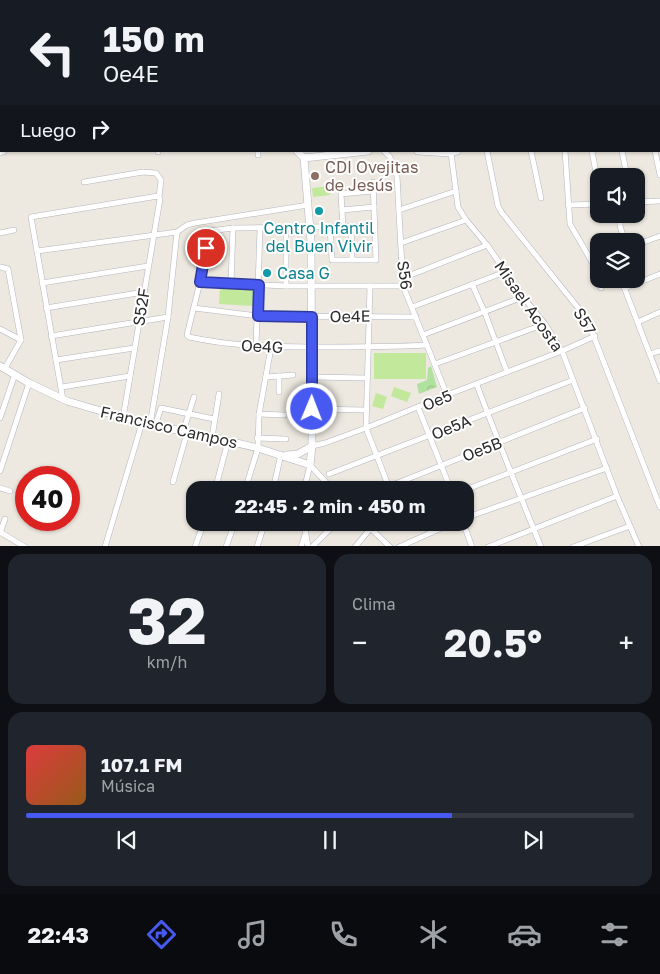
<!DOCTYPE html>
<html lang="es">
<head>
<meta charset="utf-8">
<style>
	:root { --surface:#171b24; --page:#20242c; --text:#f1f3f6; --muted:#9ea1a6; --line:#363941; --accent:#4859f2 }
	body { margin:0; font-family:"Golos Text",sans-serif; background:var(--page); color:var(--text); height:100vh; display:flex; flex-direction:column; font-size:19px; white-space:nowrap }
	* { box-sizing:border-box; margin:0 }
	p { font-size:16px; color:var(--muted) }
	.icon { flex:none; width:28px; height:28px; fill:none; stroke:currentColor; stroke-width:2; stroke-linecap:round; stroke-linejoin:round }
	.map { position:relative; height:546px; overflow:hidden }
	.panel { display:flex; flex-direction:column; gap:8px; padding:8px; background:#0d0f14; flex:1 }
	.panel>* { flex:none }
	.banner { position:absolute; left:0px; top:0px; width:660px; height:152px; box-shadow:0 1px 4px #0004; background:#171b24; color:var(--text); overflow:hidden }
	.fabs { position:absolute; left:590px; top:168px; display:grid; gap:10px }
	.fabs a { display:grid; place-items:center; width:55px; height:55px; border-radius:10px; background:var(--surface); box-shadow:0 1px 4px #0004; font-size:25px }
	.speed { position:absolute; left:15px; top:466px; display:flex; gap:10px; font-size:25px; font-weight:700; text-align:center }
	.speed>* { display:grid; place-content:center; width:65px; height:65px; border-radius:50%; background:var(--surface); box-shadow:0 1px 4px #0004; line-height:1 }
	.speed .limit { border:8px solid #d22; background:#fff; color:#111 }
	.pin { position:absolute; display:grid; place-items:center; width:42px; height:42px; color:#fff; margin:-21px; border:2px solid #fff; border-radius:50%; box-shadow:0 1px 5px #0007 }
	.me { position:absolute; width:55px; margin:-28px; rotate:1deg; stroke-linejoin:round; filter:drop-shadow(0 0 4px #0008) }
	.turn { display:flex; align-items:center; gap:18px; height:105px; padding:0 20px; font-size:22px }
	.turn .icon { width:65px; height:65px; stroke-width:2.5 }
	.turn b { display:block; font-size:35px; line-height:42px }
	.then { display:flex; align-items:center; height:48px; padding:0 20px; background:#0003; gap:10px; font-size:19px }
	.big { font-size:38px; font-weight:700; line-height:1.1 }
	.panel .card { flex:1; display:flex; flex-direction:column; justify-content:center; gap:8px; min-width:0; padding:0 18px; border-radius:15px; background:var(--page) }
	.panel .dial { align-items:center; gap:0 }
	.dial b { font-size:65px; line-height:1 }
	.song { display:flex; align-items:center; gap:15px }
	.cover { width:60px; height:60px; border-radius:8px; background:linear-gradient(135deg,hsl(0 70% 55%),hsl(30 70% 35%)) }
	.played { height:5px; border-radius:2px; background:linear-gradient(90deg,var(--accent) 70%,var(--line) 70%) }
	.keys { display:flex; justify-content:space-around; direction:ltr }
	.heat { display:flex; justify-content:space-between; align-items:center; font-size:28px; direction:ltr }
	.panel .tiles { flex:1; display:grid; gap:8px; grid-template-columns:1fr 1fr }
	.card:last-child { grid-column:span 2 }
	.trip { position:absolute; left:186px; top:481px; width:288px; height:50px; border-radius:15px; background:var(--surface); box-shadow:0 1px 4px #0004; font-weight:700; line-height:50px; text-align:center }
	.dock { display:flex; height:80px; justify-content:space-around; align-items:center; background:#090b0e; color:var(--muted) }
	.dock .icon { width:35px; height:35px }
	.dock .selected { color:var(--accent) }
	.dock b { font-size:22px; color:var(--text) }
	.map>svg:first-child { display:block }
	.education { fill:#eee7d0 }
	.forest { fill:url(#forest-crowns) }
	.pitch { fill:#c1e89b }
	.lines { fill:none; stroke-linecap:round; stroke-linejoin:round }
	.street-casing { stroke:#b3b4bf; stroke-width:6 }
	.secondary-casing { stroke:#b3b4bf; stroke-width:8 }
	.street { stroke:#fff; stroke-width:5 }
	.secondary { stroke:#fff; stroke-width:7 }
	.route-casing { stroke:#2f3a9d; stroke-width:12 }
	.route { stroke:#4859f2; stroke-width:9 }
	.education-dot { fill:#8d6e63; stroke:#fff; stroke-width:2 }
	.culture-dot { fill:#0f9aa8; stroke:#fff; stroke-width:2 }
	.labels { text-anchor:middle; stroke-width:4; stroke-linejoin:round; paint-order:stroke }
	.education-label { font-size:16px; fill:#785e54; stroke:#fff; text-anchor:start }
	.culture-label { font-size:16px; fill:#0d838f; stroke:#fff }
	.street-label { font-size:16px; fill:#2c2c2c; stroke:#fff }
</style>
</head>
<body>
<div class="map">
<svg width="660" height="547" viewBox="0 0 660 547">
	<defs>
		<pattern id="forest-crowns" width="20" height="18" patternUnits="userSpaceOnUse" patternTransform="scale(1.25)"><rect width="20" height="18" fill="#b0e19f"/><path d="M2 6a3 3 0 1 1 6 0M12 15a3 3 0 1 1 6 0" fill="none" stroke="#98c189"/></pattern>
	</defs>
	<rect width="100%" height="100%" fill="#ede9e0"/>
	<rect class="education" x="391" y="0" width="77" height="1"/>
	<polygon class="forest" points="431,366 437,387 419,394 417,384 427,380 428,368"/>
	<g class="pitch">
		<polygon points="329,186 330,195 313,197 312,188"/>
		<polygon points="220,287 255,289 254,306 219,304"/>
		<rect x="374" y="353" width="52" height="26"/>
		<polygon points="394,387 411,393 407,402 391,396"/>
		<polygon points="376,393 387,397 383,409 372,406"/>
	</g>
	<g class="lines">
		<g class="street-casing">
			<g id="street">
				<polyline points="100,0 100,1"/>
				<polyline points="380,0 380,1"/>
				<polyline points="472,0 472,1"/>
				<polyline points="505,0 505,1"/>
				<polyline points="631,0 631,1"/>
				<polyline points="660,0 660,3"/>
				<polyline points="0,75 1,75"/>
				<polyline points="158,151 158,152"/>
				<polyline points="258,151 258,155"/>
				<polyline points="384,151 390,157 397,176 403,286 447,395"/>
				<polyline points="487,151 498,206 502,213 587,319 660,507"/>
				<polyline points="531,151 541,198"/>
				<polyline points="565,151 570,224 592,262 601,288"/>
				<polyline points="592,151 599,189"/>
				<polyline points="622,151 627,176"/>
				<polyline points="655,151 660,175"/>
				<polyline points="451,153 458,207 466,220 487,245 523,297 545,324 562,351 617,496 639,547"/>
				<polyline points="84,182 143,172 156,173 161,180 159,197"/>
				<polyline points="636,202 660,201"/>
				<polyline points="568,205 599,204"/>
				<polyline points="342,210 374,207"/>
				<polyline points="399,210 456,191"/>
				<polyline points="620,214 620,226 625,241"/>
				<polyline points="330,226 332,260 376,260 373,182"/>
				<polyline points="351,226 352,259"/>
				<path d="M375 226 233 228 209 231 200 282 187 335 189 337C230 346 270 347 312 347 350 347 389 347 427 345"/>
				<polyline points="343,227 341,194 373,191"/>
				<polyline points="0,233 14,230"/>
				<polyline points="401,243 466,220"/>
				<polyline points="636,245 660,236"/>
				<polyline points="37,251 177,232 187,225 195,223 308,205"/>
				<polyline points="0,267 8,269 21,340 5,368"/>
				<polyline points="403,278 487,245"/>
				<polyline points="621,279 660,381"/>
				<polyline points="200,282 286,286 403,286"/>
				<polyline points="42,283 148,266"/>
				<polyline points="231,283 233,228"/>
				<polyline points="472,284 485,313 507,372"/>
				<polyline points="286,286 286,228"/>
				<polyline points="370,286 366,428 390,490"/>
				<polyline points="625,288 660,274"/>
				<polyline points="412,307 505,272"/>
				<polyline points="46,308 144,292"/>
				<polyline points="194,308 258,316 416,317"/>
				<polyline points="638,322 660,312"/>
				<polyline points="0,329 21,340"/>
				<polyline points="423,335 523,297"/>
				<polyline points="51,336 168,317"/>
				<polyline points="256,346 260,229"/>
				<polyline points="650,354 660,351"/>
				<polyline points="56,360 134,348"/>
				<polyline points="435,364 545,324"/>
				<polyline points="266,377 293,375"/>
				<polyline points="312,377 366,378"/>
				<path d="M477 385C497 439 519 493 541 547"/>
				<polyline points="62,387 130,376"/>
				<polyline points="279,392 279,376"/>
				<polyline points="63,400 31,217 158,196 160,199 123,418"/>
				<polyline points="418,407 451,490"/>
				<polyline points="312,409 365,410"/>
				<polyline points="259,414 284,415"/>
				<polyline points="0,418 15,374"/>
				<polyline points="150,425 168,317 177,232"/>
				<polyline points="155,426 161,408 214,419"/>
				<polyline points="183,432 194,397"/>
				<polyline points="212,437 219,394"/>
				<polyline points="257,438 286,439"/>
				<polyline points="312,446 325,443 366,428 447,395 562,351 595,336"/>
				<polyline points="310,465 333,490"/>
				<polyline points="0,471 29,383"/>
				<polyline points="329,474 573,380"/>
				<polyline points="173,482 187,433"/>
				<polyline points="0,488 10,491"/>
				<polyline points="215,490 228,441"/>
				<polyline points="245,490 258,448 259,414 271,348"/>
				<polyline points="273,490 281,454"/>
				<polyline points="304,490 310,465"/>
				<polyline points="380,490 585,408"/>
				<polyline points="465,490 597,439"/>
				<polyline points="465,518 607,468"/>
				<polyline points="279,522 288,526"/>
				<polyline points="304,522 308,547"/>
				<polyline points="364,522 390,547"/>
				<polyline points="463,522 472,547"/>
				<polyline points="0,532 25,547"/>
				<polyline points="0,533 5,519"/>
				<polyline points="105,547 142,423"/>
				<polyline points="195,547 204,522"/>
				<polyline points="226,547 235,522"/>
				<polyline points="257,547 265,522"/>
				<polyline points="301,547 305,535"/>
				<polyline points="312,547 337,522"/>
				<polyline points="355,547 370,529 384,522"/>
				<polyline points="399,547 455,522"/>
				<polyline points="488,547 617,496"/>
				<polyline points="573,547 630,526"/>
			</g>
		</g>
		<g class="secondary-casing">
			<g id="secondary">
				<polyline points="312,0 313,1"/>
				<polyline points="659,21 660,21"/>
				<polyline points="659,142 660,142"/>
				<polyline points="418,151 451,153 457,151"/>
				<polyline points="0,152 3,151"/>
				<polyline points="304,158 368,151"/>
				<polyline points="0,366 29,383 67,401 142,423 212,437 258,448 310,465 312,446 311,242 304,158 297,151"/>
				<polyline points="287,455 298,454 312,446"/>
			</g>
		</g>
		<use href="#street" class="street"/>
		<use href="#secondary" class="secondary"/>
	</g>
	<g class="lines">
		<g class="route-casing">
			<polyline id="route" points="206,248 200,282 259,285 258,316 312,317 312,409"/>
		</g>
		<use href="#route" class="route"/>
	</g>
	<circle class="education-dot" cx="315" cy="176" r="5"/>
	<g class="culture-dot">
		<circle cx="319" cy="211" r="5"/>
		<circle cx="267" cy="273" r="5"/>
	</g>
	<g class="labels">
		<g class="education-label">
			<text x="325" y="173">CDI Ovejitas<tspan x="325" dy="18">de Jesús</tspan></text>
		</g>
		<g class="culture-label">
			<text x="319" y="234">Centro Infantil<tspan x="319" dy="18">del Buen Vivir</tspan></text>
			<text x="277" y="279" text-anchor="start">Casa G</text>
		</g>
		<g class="street-label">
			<text transform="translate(405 275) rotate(82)" y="6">S56</text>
			<text transform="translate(529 306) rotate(55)" y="6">Misael Acosta</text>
			<text transform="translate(141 307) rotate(-81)" y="6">S52F</text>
			<text transform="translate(350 316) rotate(-1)" y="6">Oe4E</text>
			<text transform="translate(585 321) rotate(60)" y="6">S57</text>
			<text transform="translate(262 346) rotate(3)" y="6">Oe4G</text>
			<text transform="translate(437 400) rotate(-22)" y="6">Oe5</text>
			<text transform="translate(169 427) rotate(13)" y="6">Francisco Campos</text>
			<text transform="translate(451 427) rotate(-22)" y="6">Oe5A</text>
			<text transform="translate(482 449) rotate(-21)" y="6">Oe5B</text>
		</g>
	</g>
</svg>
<div class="fabs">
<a><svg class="icon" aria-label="sound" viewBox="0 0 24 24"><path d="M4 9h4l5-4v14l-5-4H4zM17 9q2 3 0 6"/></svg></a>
<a><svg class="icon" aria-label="layers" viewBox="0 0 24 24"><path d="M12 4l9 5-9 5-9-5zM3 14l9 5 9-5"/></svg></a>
</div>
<div class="speed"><div class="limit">40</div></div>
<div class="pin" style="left:206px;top:248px;background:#d93025"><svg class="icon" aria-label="arrive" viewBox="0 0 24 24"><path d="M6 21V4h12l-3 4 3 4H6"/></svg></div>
<svg class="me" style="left:312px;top:409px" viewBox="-20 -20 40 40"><circle r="17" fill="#4859f2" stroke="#fff" stroke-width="3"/><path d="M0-11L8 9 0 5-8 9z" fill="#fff"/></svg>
<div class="trip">22:45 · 2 min · 450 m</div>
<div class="banner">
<div class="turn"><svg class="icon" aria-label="left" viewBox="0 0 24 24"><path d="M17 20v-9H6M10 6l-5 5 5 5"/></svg><div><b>150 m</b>Oe4E</div></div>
<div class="then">Luego<svg class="icon" aria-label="right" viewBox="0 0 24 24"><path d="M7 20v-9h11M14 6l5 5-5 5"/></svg></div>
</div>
</div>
<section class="panel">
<div class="tiles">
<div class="card dial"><b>32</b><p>km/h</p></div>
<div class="card"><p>Clima</p>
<div class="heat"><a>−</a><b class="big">20.5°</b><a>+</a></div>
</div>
<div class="card">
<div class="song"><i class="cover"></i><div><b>107.1 FM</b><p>Música</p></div></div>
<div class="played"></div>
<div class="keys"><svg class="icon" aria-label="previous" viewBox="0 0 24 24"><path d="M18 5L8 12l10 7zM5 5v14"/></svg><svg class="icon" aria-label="pause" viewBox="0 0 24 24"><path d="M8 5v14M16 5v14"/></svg><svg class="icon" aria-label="next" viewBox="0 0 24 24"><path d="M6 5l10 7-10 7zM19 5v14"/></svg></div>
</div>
</div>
</section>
<nav class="dock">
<b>22:43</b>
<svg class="icon selected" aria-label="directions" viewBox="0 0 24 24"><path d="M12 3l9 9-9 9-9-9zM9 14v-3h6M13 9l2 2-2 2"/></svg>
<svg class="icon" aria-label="music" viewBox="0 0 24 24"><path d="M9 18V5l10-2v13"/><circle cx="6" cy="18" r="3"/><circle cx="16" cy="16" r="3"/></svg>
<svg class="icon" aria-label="phone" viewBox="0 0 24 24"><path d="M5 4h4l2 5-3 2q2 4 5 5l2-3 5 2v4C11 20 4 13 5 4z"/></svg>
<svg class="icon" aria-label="climate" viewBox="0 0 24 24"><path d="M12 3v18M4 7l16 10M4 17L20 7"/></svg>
<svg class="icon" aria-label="car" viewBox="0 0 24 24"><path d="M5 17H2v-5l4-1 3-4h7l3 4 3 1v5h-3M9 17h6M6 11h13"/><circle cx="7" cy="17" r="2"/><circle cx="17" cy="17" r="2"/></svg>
<svg class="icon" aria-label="filters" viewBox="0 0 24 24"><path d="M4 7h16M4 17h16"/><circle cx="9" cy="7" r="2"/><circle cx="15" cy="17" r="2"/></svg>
</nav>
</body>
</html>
